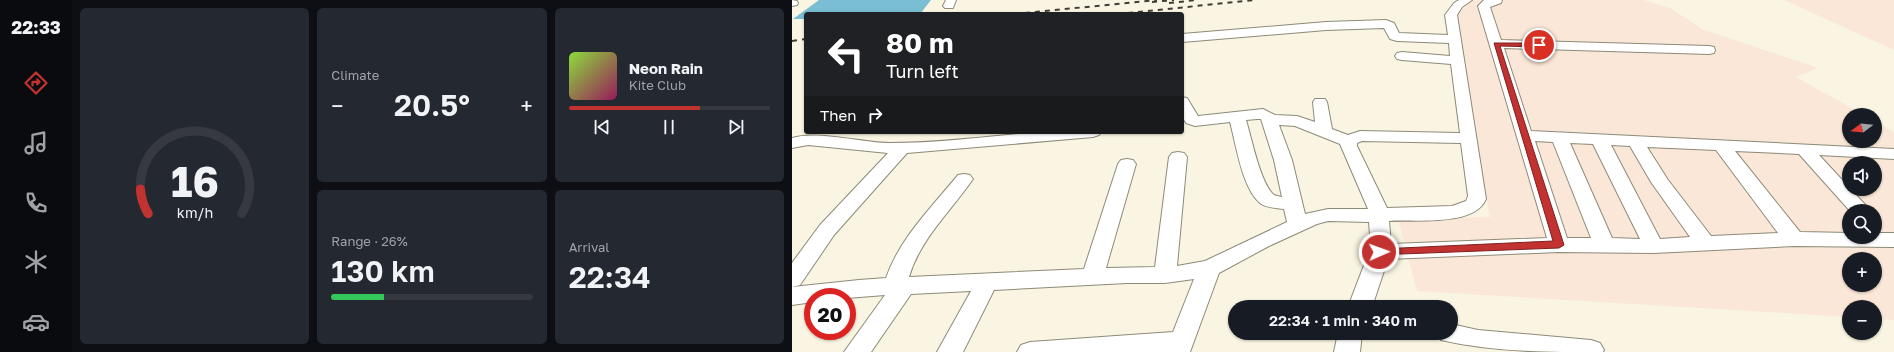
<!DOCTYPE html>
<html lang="en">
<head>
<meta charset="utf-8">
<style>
	:root { --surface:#171b24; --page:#242831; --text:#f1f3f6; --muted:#9ea1a6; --line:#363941; --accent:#c13230 }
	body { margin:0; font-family:"Golos Text",sans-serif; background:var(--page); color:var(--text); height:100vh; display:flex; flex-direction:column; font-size:15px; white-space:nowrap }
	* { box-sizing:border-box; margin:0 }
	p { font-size:13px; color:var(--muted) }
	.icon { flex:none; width:22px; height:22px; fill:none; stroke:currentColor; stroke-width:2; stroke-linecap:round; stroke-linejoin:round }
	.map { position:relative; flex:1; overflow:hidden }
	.side { display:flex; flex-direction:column; gap:8px; padding:8px; background:#0d0f14; width:720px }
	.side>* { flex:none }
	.guide { position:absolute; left:12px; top:12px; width:380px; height:122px; border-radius:4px; box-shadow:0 1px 3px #0004; background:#202124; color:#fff; overflow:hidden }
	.needle { width:26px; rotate:254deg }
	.controls { position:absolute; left:1050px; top:108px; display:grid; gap:8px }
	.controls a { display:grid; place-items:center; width:40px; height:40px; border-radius:50%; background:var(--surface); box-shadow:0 1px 3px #0004; font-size:20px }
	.speed { position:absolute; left:12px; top:288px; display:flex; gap:8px; font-size:20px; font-weight:700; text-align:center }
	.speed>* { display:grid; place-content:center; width:52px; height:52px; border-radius:50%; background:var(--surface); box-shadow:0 1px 3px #0004; line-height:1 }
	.speed .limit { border:6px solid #d22; background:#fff; color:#111 }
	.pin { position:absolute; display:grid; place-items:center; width:34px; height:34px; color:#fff; margin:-17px; border:2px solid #fff; border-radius:50%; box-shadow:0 1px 4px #0007 }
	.me { position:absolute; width:44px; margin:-22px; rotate:88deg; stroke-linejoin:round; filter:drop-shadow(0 0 3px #0008) }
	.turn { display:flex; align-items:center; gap:14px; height:84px; padding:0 16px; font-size:18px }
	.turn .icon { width:52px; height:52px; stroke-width:2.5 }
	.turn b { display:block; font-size:28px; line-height:34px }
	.then { display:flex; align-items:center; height:38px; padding:0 16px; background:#0003; gap:8px; font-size:15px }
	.big { font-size:30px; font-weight:600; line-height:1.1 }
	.side .card { flex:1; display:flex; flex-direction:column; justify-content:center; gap:6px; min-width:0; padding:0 14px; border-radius:6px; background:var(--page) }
	.side .dial { align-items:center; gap:0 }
	.dial svg { height:104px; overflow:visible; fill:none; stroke:var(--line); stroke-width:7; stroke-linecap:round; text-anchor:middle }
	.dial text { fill:var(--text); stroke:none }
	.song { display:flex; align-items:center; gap:12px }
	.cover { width:48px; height:48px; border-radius:6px; background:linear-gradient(135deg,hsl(90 70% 55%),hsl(330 70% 35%)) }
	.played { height:4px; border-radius:2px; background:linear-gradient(90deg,var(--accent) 65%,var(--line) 65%) }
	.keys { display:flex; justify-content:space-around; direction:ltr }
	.heat { display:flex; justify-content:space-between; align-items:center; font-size:22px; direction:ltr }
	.charge { height:6px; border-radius:3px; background:linear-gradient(90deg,#34c759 26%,var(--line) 0) }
	.side .tiles { flex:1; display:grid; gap:8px; grid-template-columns:repeat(3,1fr) }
	.card:first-child { grid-row:span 2 }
	.trip { position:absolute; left:436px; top:300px; width:230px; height:40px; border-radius:20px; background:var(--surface); box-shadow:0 1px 3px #0004; font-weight:600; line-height:40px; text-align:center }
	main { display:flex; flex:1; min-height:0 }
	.dock { display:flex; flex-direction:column; width:72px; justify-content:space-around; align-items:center; background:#090b0e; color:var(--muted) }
	.dock .icon { width:28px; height:28px }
	.dock .on { color:var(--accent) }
	.dock b { font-size:18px; color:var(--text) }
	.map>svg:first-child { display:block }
	.industrial { fill:#fae7d7; fill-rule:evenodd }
	.water { fill:#7abed4 }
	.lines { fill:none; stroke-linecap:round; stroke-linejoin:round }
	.minor-casing { stroke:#8d8a78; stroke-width:2 }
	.minor { fill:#fff; fill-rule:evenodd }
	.rail { stroke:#3f3d35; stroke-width:2; stroke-dasharray:5 5; stroke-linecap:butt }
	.route { fill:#c13230; stroke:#7d201f }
</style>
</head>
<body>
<main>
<nav class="dock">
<b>22:33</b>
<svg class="icon on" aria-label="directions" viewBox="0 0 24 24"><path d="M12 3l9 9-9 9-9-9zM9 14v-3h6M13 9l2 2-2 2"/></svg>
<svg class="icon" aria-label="music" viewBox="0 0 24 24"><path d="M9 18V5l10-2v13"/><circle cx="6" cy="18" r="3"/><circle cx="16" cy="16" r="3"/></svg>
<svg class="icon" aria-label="phone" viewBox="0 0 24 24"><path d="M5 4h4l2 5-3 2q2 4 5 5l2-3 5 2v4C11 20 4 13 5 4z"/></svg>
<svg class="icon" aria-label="climate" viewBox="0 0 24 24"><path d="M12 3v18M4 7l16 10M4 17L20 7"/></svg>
<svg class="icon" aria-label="car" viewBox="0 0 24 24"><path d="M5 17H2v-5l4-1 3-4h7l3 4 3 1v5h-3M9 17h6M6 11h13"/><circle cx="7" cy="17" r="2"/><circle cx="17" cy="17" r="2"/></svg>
</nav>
<section class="side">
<div class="tiles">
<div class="card dial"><svg viewBox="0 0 100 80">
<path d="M14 69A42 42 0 1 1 86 69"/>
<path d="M14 69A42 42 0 0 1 8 50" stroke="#c13230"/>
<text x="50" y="56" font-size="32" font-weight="700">16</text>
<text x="50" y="72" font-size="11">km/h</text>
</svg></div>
<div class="card"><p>Climate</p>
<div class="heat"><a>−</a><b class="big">20.5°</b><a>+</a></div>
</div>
<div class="card">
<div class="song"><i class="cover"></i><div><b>Neon Rain</b><p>Kite Club</p></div></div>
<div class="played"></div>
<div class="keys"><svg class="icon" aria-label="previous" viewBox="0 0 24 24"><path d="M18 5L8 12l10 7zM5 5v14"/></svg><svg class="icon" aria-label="pause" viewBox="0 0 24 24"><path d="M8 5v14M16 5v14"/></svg><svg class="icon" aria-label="next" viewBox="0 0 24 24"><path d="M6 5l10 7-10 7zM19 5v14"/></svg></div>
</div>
<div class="card"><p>Range · 26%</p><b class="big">130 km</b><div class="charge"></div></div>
<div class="card"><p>Arrival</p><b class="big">22:34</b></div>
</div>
</section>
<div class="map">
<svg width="1102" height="352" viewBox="0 0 1102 352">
	<rect width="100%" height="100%" fill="#f9f5e2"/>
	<g class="industrial">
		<path d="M691 0H852L878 8 910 29 1026 68 1004 77 1072 115H1057V141H1083V121L1102 132V320L1083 319V307H1057V317L625 291 606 219 698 217 674 89 664 16 678 1ZM1057 163H1083V189H1057ZM1057 211H1083V237H1057ZM1057 259H1083V285H1057Z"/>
		<polygon points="992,0 1102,0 1102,50"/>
	</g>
	<polygon class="water" points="27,0 139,0 128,14 14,14 14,19 1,19"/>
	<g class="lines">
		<g class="minor-casing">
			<g id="minor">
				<polygon points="0,0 5,1 6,3 5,5 0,6"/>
				<polygon points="154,0 164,0 161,8 153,8 151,6"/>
				<path d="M667 0H680L670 7 665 15 694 199C683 227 622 219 597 221L599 244 755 238 686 6 692 0H710L709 3 698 7 709 40 917 46 922 47 923 50 922 53 917 54 712 48 739 131 1102 149V159L1027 155 1079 211H1058L1007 154 943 151 1008 232 1057 233V237H1083V233H1102V247L1002 246 862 253 767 252 596 259 580 307H556L579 247 577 222 536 221 525 224 477 246 427 273 398 352H225L229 345 238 342 381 332 402 279 373 283H335L202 290 171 352H145L179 291 119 294 79 352H52L93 295 55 298 21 297V302L0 305V287L67 280 94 278C108 238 139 208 166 175L172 174 178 175 181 179C159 211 128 239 117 277L292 269 326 164 329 160 335 159 341 160 344 164 314 268 363 267 377 157 380 153 386 152 392 153 395 157 385 266 413 261 495 222 492 209C485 208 474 208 468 203 450 188 444 144 438 122L403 126 394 123 390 116V97L395 98 406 116 471 109 483 115 505 116 523 122 521 102 523 99H533L535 102 540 129 556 135 568 131 668 133 659 64 610 60 605 59 603 56 605 53 610 52 658 56 657 43 605 41 598 39 592 28 534 30 390 42V34L534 22 594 20 602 23 607 33 656 35 653 15 662 3ZM465 119H469L482 160 490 197C485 196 482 196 479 192 467 176 460 140 454 120ZM487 125 503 126 548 144 576 209H536L513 214 500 160ZM570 141 669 143 676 196 674 201 660 206 595 208 565 146V143ZM743 141 761 142 799 238H775ZM778 143 801 144 848 239 820 238ZM819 145 838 146 859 182 898 237 868 239ZM855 147 924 150 986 233 919 236 876 180Z"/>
				<path d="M248 132H309L307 135 301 137 115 153 42 235 8 285 0 287V263L28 225 96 153 16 145 0 148V138C24 130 72 143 99 143 149 143 199 136 248 132Z"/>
				<path d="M659 324 686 330 799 340 808 343 812 350 811 352C756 352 701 352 649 340L646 333H659Z"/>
				<polygon points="546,333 570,333 568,352 542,352"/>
			</g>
		</g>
		<use href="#minor" class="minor"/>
		<g class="rail">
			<polyline points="360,2 382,0"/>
			<polyline points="377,3 405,0"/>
			<polyline points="223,14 365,0"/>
			<polyline points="326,14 463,0"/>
			<polyline points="0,41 14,39"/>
		</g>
	</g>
	<polygon class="route" points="702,43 747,43 751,45 747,47 708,46 772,245 767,248 583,255 581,252 587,249 761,241"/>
</svg>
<div class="controls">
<a><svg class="needle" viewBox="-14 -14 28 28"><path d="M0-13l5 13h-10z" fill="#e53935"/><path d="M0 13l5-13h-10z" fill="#9ea1a6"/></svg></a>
<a><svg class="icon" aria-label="sound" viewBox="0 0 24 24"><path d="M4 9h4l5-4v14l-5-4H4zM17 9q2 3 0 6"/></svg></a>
<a><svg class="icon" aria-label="search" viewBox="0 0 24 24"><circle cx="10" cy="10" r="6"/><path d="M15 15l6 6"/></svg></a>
<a>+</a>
<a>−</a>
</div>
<div class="speed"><div class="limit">20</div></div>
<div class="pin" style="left:747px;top:45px;background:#d93025"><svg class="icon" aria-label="arrive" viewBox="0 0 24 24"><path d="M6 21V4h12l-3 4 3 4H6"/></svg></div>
<svg class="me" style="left:587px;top:252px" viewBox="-20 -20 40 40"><circle r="17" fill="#c13230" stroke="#fff" stroke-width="3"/><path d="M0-11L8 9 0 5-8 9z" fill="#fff"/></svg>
<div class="trip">22:34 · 1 min · 340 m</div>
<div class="guide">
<div class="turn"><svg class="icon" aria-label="left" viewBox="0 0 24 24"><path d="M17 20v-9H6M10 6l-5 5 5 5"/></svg><div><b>80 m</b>Turn left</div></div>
<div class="then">Then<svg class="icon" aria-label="right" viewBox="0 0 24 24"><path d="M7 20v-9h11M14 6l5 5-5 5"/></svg></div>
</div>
</div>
</main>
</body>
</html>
